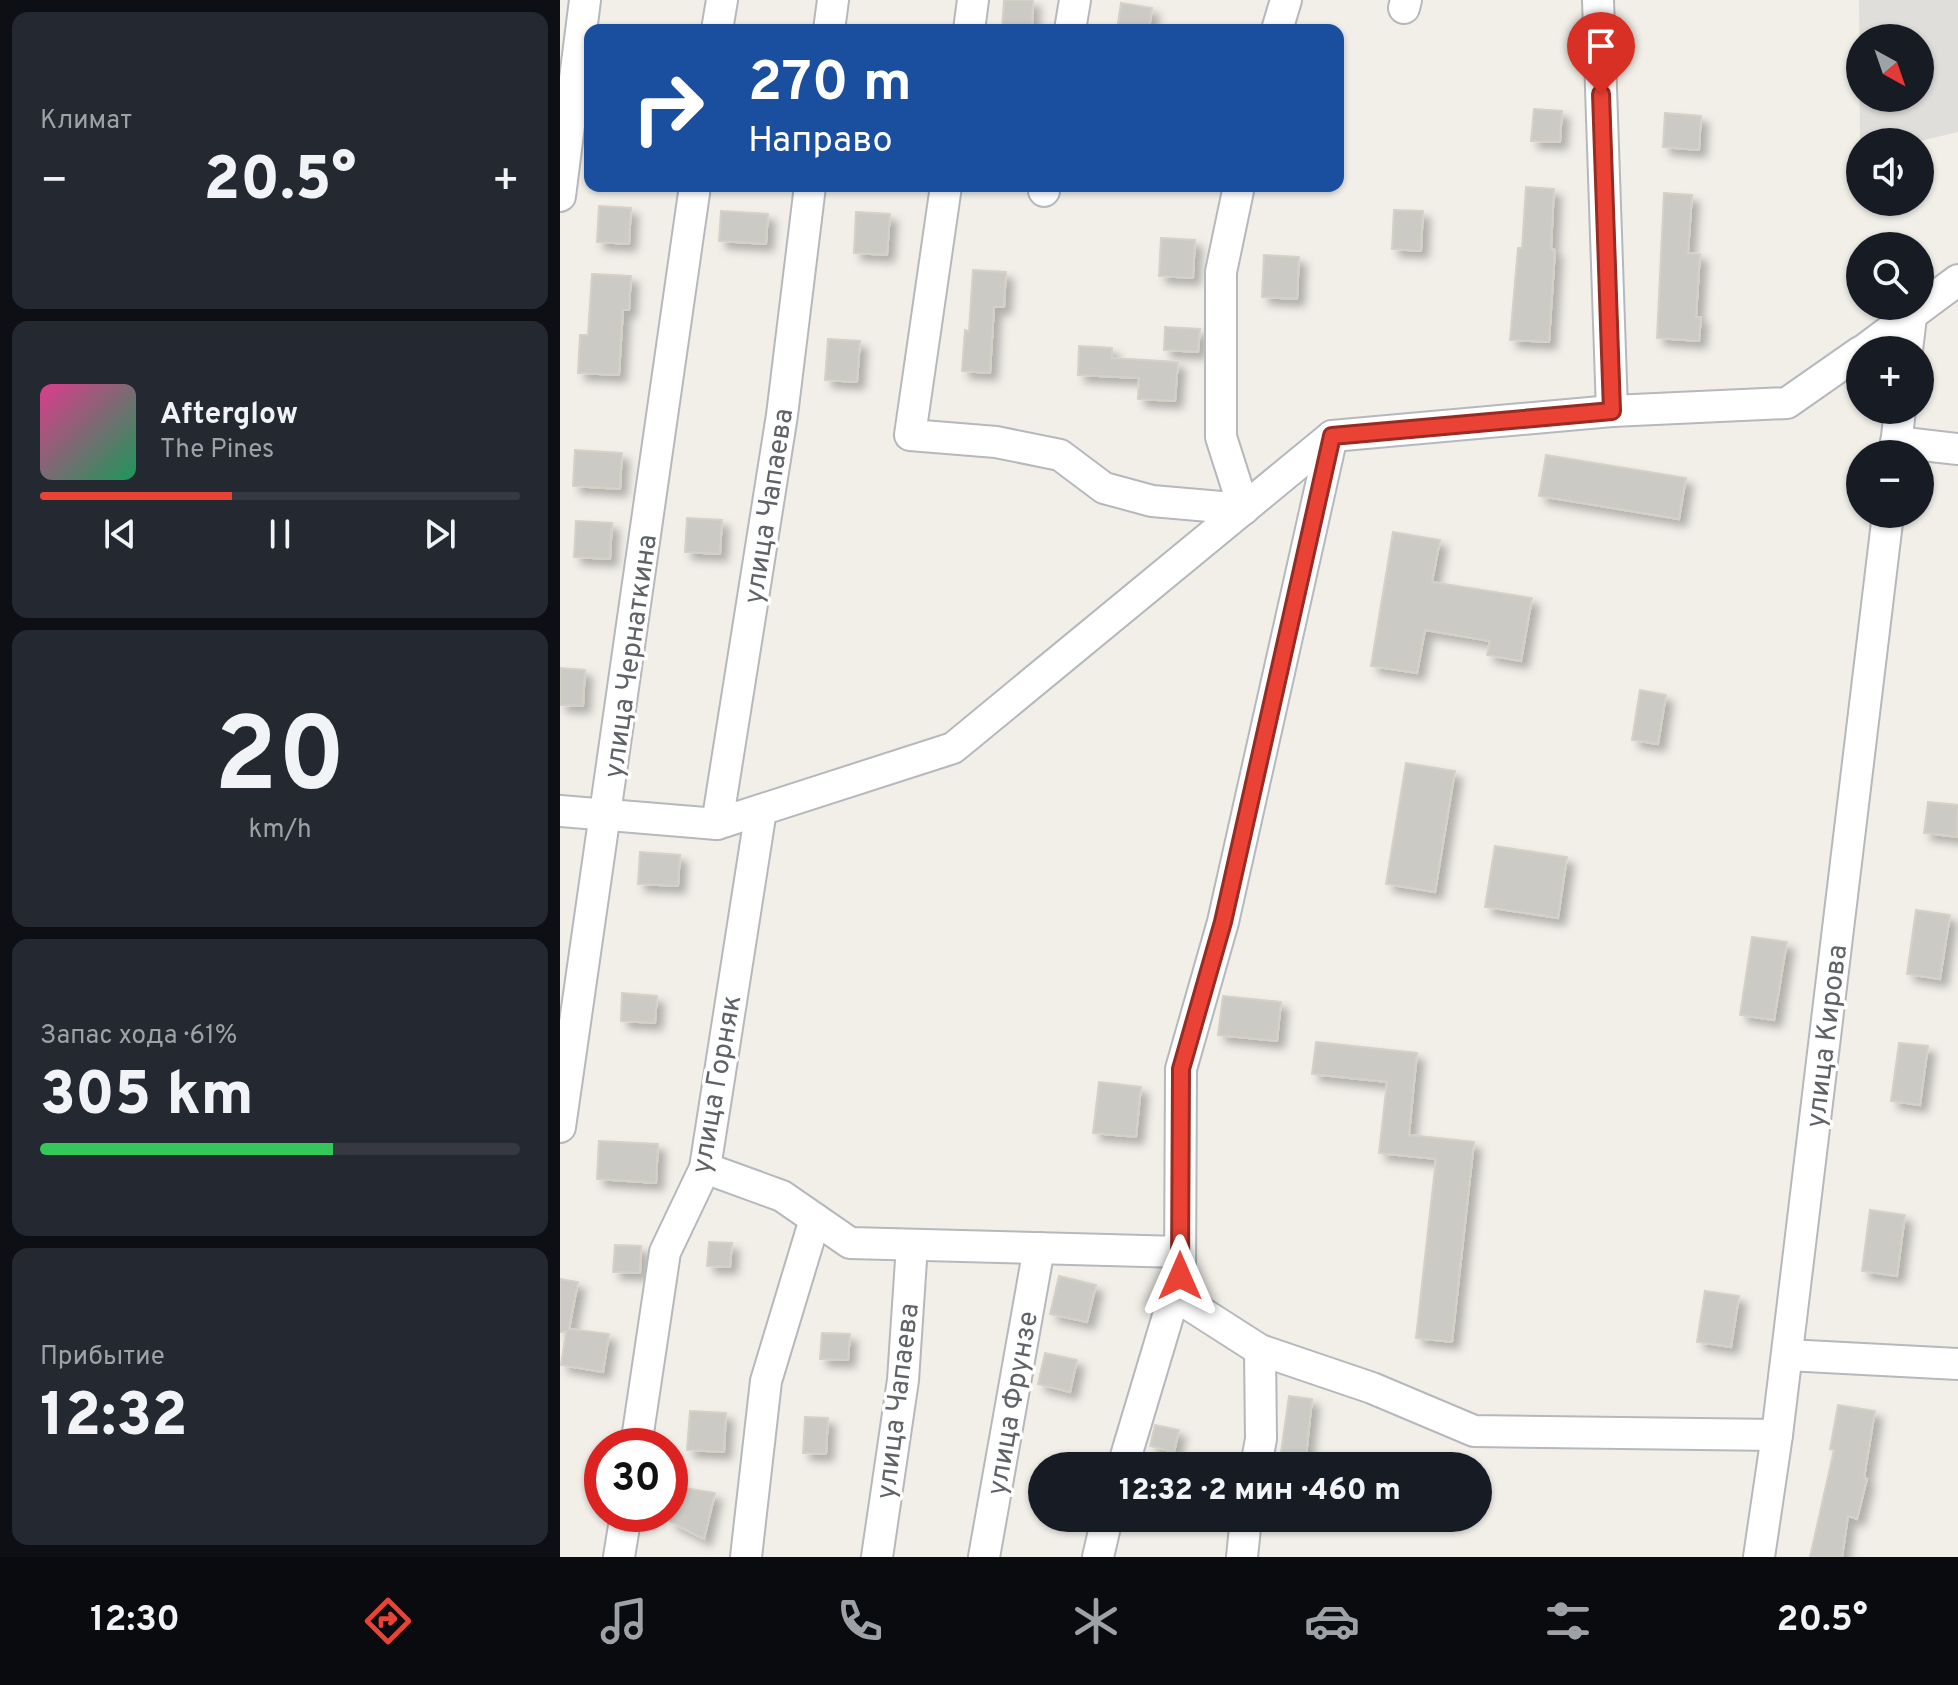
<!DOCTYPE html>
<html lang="ru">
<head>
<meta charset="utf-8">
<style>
	:root { --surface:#171b24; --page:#242831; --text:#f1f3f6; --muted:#9ea1a6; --line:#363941; --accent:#ea4335 }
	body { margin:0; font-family:Overpass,sans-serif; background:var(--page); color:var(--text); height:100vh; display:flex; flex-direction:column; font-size:30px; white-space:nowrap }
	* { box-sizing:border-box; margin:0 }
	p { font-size:26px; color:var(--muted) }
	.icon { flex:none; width:44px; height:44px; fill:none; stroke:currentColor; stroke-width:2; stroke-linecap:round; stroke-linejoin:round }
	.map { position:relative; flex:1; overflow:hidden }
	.side { display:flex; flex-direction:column; gap:12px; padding:12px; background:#0d0f14; width:560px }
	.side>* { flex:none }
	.guide { position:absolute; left:24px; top:24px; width:760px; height:168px; border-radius:16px; box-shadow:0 2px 6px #0004; background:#1a4fa0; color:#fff; overflow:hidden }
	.needle { width:52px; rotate:140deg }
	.fabs { position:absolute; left:1286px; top:24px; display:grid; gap:16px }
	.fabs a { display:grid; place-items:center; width:88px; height:88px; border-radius:50%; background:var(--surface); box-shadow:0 2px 6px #0004; font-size:40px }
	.speed { position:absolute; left:24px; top:1428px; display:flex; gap:16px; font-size:40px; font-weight:700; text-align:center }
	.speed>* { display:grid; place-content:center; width:104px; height:104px; border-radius:50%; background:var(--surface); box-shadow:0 2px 6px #0004; line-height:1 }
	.speed .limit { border:12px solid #d22; background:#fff; color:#111 }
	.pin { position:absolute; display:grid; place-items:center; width:68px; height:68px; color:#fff; margin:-82px -34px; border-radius:50% 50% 50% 0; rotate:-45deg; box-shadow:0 0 8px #0007 }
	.pin .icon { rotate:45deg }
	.me { position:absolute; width:88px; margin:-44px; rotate:0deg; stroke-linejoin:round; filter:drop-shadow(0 0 6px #0008) }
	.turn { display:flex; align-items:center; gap:28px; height:168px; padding:0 32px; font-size:36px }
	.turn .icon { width:104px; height:104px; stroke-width:2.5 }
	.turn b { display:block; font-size:56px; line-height:68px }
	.big { font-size:60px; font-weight:800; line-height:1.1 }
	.side .card { flex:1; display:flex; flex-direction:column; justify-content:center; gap:12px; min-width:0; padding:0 28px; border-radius:16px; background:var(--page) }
	.side .dial { align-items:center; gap:0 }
	.dial b { font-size:104px; line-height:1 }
	.song { display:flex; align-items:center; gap:24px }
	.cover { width:96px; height:96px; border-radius:12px; background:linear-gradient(135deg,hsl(330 70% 55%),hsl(150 70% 35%)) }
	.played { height:8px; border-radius:4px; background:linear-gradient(90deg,var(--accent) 40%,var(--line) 40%) }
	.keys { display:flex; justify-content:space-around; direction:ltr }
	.heat { display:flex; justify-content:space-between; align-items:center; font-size:44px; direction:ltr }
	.charge { height:12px; border-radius:6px; background:linear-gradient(90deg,#34c759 61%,var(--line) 0) }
	.trip { position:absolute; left:468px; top:1452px; width:464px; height:80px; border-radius:40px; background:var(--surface); box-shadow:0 2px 6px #0004; font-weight:800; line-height:80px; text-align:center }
	.menu { display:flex; height:128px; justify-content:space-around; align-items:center; background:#090b0e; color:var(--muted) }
	.menu .icon { width:56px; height:56px }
	.menu .active { color:var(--accent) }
	.menu b { font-size:36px; color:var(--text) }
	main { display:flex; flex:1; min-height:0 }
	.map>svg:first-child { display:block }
	.industrial { fill:#e0deda; fill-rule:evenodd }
	.building { fill:#cccac5; stroke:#d6d1c6; stroke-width:2; filter:url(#shadow) }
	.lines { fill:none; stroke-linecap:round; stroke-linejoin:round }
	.minor-casing { stroke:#b5b8bc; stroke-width:34 }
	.minor { stroke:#fff; stroke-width:30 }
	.route-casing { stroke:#982c22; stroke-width:20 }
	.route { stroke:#ea4335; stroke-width:14 }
	.labels { text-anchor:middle; stroke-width:7; stroke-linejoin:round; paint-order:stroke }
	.street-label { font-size:28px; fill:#5f6368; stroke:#fff }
</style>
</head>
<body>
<main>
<section class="side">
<div class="card"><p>Климат</p>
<div class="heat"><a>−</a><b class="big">20.5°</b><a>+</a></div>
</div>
<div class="card">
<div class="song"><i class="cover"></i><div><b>Afterglow</b><p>The Pines</p></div></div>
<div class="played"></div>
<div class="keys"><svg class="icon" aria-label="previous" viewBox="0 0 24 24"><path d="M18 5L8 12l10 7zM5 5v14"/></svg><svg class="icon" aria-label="pause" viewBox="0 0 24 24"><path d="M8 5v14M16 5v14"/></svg><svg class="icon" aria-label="next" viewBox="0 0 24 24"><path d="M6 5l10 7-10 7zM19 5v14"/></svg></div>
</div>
<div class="card dial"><b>20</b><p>km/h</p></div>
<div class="card"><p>Запас хода · 61%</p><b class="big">305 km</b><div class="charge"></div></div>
<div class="card"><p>Прибытие</p><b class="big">12:32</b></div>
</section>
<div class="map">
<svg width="1398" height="1557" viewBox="0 0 1398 1557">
	<defs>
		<filter id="shadow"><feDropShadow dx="7" dy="7" stdDeviation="4" flood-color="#0004"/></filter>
	</defs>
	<rect width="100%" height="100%" fill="#f1efe8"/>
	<path class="industrial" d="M1299 0H1398V132L1356 142H1300ZM1300 38H1360V98H1300Z"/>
	<g class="building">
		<polygon points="444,0 473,0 472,30 442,30"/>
		<polygon points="561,3 592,8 589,30 557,30"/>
		<polygon points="974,109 1002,111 1000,142 971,141"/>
		<polygon points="1105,113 1141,116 1139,150 1103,147"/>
		<polygon points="966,187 994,189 991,249 995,250 989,342 950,340 958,248 962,248"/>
		<polygon points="1104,193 1132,195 1128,253 1140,254 1136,317 1141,317 1139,341 1097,338"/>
		<polygon points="39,206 71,208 69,244 37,242"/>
		<polygon points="834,210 863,211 861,251 832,249"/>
		<polygon points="161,211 208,214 206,244 159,241"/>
		<polygon points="296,212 330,214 327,255 294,253"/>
		<polygon points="601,238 635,240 633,278 599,276"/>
		<polygon points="704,255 739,257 737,299 702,297"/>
		<polygon points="413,270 446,272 444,307 434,307 430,373 402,371 405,330 409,331"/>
		<polygon points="32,274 71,276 69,310 63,310 59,375 18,373 20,335 28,335"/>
		<polygon points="605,327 640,329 638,352 604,350"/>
		<polygon points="268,339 300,341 297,382 265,380"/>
		<polygon points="519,346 552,348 552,358 618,362 615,401 578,399 579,378 518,375"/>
		<polygon points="15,450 62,453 60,489 13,486"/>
		<polygon points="986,455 1126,478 1119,519 979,496"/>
		<polygon points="127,518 162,520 160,554 125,552"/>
		<polygon points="16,521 52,523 50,559 14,557"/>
		<polygon points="833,532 880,540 872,582 972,598 961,661 927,655 930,641 865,630 857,673 811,666"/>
		<polygon points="0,668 25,670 23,706 0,705"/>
		<polygon points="1080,690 1106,695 1098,744 1072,740"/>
		<polygon points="846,763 895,771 875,892 826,884"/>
		<polygon points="1368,802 1398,805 1397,837 1364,833"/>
		<polygon points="935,846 1007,857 998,918 925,907"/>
		<polygon points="80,852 120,855 118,886 78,884"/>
		<polygon points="1356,910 1390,915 1380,979 1347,974"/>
		<polygon points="1192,937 1227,942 1214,1020 1180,1015"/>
		<polygon points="62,993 97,996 95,1023 61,1021"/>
		<polygon points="663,996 721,1002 717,1041 658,1035"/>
		<polygon points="756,1042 857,1053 849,1135 914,1142 892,1342 856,1338 876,1159 819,1153 827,1082 752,1074"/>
		<polygon points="1339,1043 1368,1046 1360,1105 1331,1101"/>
		<polygon points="539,1082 581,1087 576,1137 533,1133"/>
		<polygon points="39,1141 98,1144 96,1183 37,1179"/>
		<polygon points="1310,1210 1345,1215 1337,1276 1302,1271"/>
		<polygon points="149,1242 172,1243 170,1267 147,1266"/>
		<polygon points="55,1245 81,1246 80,1273 53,1272"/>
		<polygon points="499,1276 536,1285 527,1322 490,1314"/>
		<polygon points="0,1279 18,1282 9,1329 49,1334 43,1372 1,1365 6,1332 0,1332"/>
		<polygon points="1145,1291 1179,1296 1171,1347 1137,1342"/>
		<polygon points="262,1333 290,1334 288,1360 260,1359"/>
		<polygon points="485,1353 517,1360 510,1392 478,1384"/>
		<polygon points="729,1396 752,1399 745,1466 719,1466"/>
		<polygon points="1278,1405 1315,1411 1304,1478 1307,1479 1297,1519 1288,1516 1282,1557 1250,1557 1274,1450 1270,1449"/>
		<polygon points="130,1411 166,1413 164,1452 127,1450"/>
		<polygon points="245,1417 268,1418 266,1454 243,1453"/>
		<polygon points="595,1425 619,1430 614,1452 590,1446"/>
		<polygon points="113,1486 155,1493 144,1539 109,1521"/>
	</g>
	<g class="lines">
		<g class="minor-casing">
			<g id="minor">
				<polyline points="1038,0 1052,411"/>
				<polyline points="844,8 846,0"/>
				<polyline points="157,30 162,0"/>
				<polyline points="269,30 273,0"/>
				<polyline points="409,30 413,0"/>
				<polyline points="510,30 515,0"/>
				<polyline points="717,30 726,0"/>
				<polyline points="386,186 350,435 436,442 500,455 544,488 592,501 684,509 661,437 661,272 679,186"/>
				<polyline points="484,191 484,186"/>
				<polyline points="0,196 25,0"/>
				<polyline points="1304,350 1398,280"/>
				<polyline points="1347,350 1351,317"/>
				<polyline points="1336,442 1398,449"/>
				<polyline points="1335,454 1340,410"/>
				<polyline points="0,811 157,824 393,748 772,436 1052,411 1227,403 1300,352"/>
				<polyline points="157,824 222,415 250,186"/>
				<polyline points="0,1127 135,186"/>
				<polyline points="145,1168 222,1196 290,1243 620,1252"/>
				<polyline points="614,1295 700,1350 812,1388 914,1431 1217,1435"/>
				<polyline points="1227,1355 1398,1364"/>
				<polyline points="76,1446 105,1252 145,1168 201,810"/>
				<polyline points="563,1466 620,1276 621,1069 663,922 772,436"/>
				<polyline points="696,1466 701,1439 700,1350"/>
				<polyline points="59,1557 66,1514"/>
				<polyline points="186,1557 206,1381 255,1219"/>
				<polyline points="317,1557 343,1380 352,1245"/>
				<polyline points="424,1557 479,1248"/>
				<polyline points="538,1557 547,1518"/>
				<polyline points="682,1557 686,1518"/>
				<polyline points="1199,1557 1217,1435 1328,514"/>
			</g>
		</g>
		<use href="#minor" class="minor"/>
	</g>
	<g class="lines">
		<g class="route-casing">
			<polyline id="route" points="620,1276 621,1069 663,922 772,436 1052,411 1041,94"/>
		</g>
		<use href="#route" class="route"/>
	</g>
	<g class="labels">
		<g class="street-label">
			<text transform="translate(207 506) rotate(-81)" y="10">улица Чапаева</text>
			<text transform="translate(69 656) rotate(-82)" y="10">улица Чернаткина</text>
			<text transform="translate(1265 1036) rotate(-83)" y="10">улица Кирова</text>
			<text transform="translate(155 1084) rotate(-80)" y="10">улица Горняк</text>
			<text transform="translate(336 1401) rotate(-83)" y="10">улица Чапаева</text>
			<text transform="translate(451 1403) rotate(-80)" y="10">улица Фрунзе</text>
		</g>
	</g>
</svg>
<div class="fabs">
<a><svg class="needle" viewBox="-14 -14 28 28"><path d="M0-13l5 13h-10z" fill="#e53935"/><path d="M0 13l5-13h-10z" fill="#9ea1a6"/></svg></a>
<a><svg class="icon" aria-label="sound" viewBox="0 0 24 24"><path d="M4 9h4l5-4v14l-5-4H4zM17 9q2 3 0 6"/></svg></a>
<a><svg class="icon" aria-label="search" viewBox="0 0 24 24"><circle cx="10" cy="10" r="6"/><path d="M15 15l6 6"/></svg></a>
<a>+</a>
<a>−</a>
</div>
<div class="speed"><div class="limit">30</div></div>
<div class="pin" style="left:1041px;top:94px;background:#d93025"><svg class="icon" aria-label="arrive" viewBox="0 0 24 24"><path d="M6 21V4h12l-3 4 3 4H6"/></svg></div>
<svg class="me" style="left:620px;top:1276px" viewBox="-20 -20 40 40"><path d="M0-17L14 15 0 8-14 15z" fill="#ea4335" stroke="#fff" stroke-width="4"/></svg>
<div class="trip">12:32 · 2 мин · 460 m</div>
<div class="guide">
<div class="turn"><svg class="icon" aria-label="right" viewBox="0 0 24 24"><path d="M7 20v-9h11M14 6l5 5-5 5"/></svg><div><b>270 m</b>Направо</div></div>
</div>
</div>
</main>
<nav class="menu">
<b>12:30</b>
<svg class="icon active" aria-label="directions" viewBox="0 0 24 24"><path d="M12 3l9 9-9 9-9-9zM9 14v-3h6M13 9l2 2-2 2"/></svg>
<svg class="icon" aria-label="music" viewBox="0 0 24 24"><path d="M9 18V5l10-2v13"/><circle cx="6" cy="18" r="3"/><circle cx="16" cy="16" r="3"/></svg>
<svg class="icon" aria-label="phone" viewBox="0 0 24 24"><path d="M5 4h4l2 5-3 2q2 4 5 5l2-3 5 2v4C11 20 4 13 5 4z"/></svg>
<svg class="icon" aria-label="climate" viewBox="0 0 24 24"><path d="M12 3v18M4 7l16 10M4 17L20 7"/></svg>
<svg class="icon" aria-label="car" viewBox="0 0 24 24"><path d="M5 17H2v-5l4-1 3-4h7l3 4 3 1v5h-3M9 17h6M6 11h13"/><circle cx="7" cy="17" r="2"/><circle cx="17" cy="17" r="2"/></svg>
<svg class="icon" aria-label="filters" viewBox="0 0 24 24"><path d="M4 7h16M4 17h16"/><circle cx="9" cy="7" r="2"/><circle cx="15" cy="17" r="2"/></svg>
<b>20.5°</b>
</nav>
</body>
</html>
